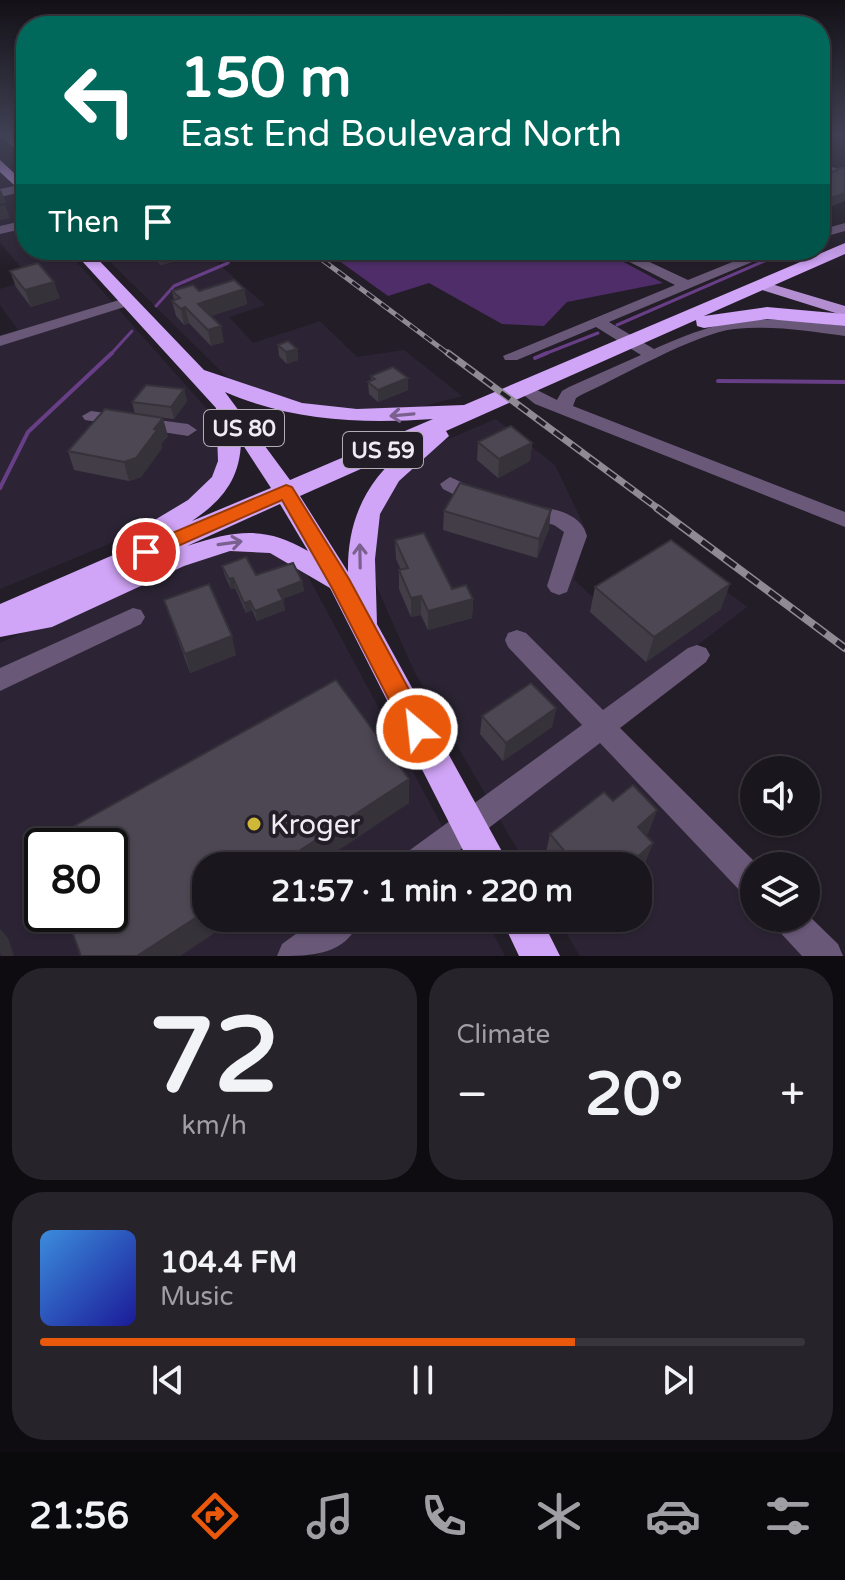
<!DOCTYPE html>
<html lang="en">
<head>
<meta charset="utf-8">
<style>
	:root { --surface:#1a161e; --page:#27232b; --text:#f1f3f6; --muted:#9f9fa4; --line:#38353c; --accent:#ea580c }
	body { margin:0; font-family:"Varela Round",sans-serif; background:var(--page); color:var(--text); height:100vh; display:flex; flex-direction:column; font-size:30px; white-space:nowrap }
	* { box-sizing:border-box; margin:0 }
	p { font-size:26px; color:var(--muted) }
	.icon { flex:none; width:44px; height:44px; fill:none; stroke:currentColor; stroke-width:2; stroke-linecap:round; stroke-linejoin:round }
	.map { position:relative; height:956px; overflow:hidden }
	.details { display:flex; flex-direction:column; gap:12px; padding:12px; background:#0e0c10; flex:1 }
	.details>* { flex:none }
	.banner { position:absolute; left:16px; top:16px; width:814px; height:244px; border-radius:32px; box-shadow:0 2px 6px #0004,0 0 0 2px var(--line); background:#00695c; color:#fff; overflow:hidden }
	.tools { position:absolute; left:740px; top:756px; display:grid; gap:16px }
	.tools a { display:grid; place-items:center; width:80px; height:80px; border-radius:50%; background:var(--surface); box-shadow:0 2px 6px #0004,0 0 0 2px var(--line); font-size:40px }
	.speed { position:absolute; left:24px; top:828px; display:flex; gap:16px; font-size:40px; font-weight:700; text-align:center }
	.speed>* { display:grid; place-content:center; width:104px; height:104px; border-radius:50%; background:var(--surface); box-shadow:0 2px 6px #0004,0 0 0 2px var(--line); line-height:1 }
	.speed .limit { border:4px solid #111; border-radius:12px; background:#fff; color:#111 }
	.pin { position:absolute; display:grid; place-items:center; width:68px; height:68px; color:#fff; margin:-34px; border:4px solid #fff; border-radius:50%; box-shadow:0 2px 8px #0007 }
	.me { position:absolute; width:88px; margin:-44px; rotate:332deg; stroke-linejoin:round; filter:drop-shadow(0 0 6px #0008) }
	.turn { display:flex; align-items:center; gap:28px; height:168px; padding:0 32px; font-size:36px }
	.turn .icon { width:104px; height:104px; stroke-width:2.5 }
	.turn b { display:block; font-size:56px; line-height:68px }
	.then { display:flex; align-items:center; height:76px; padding:0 32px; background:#0003; gap:16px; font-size:30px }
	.big { font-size:60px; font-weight:700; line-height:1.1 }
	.details .widget { flex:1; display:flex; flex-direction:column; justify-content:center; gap:12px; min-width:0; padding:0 28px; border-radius:32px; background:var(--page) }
	.details .dial { align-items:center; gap:0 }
	.dial b { font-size:104px; line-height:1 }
	.song { display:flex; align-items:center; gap:24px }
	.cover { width:96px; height:96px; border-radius:12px; background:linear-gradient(135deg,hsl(210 70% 55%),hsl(240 70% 35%)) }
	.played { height:8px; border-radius:4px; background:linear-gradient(90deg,var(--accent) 70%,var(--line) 70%) }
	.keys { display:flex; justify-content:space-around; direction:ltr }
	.heat { display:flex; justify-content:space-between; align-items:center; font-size:44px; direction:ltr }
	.details .tiles { flex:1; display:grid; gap:12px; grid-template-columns:1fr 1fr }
	.widget:last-child { grid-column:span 2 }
	.trip { position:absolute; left:192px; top:852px; width:460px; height:80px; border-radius:32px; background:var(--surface); box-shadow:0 2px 6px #0004,0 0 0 2px var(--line); font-weight:700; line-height:80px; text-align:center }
	.tab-bar { display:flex; height:128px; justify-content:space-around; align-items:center; background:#0a090c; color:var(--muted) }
	.tab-bar .icon { width:56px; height:56px }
	.tab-bar .current { color:var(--accent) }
	.tab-bar b { font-size:36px; color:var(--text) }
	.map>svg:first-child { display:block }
	.built { fill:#2c2434; fill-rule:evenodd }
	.green { fill:#4f2d68 }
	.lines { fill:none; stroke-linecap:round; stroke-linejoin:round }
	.stream-far1 { stroke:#683f87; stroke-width:3 }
	.stream { stroke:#683f87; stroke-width:4 }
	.minor { fill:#695878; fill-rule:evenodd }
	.major { fill:#b38fd2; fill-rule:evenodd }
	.highway { fill:#d0a4f6; fill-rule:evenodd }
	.rail-far2-casing { stroke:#8f8a93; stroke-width:5 }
	.rail-far1-casing { stroke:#8f8a93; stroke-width:7 }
	.rail-casing { stroke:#8f8a93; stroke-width:8 }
	.rail-far2 { stroke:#231d28; stroke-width:3; stroke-dasharray:9; stroke-linecap:butt }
	.rail-far1 { stroke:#231d28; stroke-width:4; stroke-dasharray:11; stroke-linecap:butt }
	.rail { stroke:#231d28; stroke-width:5; stroke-dasharray:14; stroke-linecap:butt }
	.wall { fill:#423d47 }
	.shaded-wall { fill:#36323a }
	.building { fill:#4d4753; stroke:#36323a; stroke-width:2 }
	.oneway { stroke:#7a608f }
	.route { fill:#ea580c; stroke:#983908; stroke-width:2 }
	.poi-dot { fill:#cfb837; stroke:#231d28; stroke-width:3 }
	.labels { text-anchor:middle; stroke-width:8; stroke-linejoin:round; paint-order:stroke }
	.shield { fill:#231d28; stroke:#b2adb6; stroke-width:2 }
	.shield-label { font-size:22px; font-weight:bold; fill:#efebf3 }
	.near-poi-label { font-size:28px; fill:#efebf3; stroke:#231d28; text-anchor:start }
</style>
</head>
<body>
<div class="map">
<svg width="845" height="956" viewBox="0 0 845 956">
	<rect width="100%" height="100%" fill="#231d28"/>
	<g class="built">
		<polygon points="0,169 26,197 26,225 0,231"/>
		<polygon points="26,226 26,250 66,250 221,425 219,475 197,500 155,525 0,589 0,335 18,330 0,305 0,289 31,279 0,243 0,233"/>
		<polygon points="98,250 210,250 217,258 214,260 265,305 229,317 253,343 320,321 357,357 404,350 462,396 401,412 331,412 273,399 230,380"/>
		<polygon points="496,419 555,465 586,530 574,580 594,598 675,552 747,607 587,730 754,892 754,918 781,918 820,956 580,956 557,918 638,918 638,866 527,866 414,671 370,571 368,526 390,485 425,449"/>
		<path d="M268 546 301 563 443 828 395 866H206V918H331L283 956H0V643L208 551ZM42 846H110V914H42Z"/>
		<polygon points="365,918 485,918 505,956 316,956"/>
	</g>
	<polygon class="green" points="324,250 601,250 663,283 567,302 544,326 502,324 429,283 388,296"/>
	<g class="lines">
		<g class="stream-far1">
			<polyline points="156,306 174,286 228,263 232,255 227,250"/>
			<polyline points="617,325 785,252"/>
			<polyline points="110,355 132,331"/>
			<polyline points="542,355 598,333"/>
		</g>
		<g class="stream">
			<polyline points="535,358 547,353"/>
			<polyline points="718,381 845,382"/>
			<polyline points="0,488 28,432 112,353"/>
		</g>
		<g class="minor">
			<polygon points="0,135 11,135 26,150 26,159"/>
			<polygon points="820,163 845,171 845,175 820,170"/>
			<polygon points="23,184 26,191 0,197 0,189"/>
			<polygon points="26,220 26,228 0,234 0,226"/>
			<polygon points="845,223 845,231 820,238 820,230"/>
			<path d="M606 250H624L688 280 762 250H781L609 322 654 349C733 313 761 316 845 326V336C808 331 772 325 734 329 694 334 621 377 581 395L576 398 573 406 845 512V527L535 404 516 389 525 384 557 400 562 391 569 387 641 355 596 327 517 360H505L503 356 675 285Z"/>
			<polygon points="129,297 134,298 134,304 0,346 0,336"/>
			<polygon points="91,411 188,424 197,430 188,436 85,420 82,416"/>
			<polygon points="450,477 487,494 490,499 487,504 473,504 443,489 440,484"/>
			<path d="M527 504C549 509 580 510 587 536L567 592 559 595 551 592 547 586 564 532 554 525 520 516 517 511Z"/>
			<polygon points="133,608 141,610 145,617 141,624 0,691 0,668"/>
			<polygon points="517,630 526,633 603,710 688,648 697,645 706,648 710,655 706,662 620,728 759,866 754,866 754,899 743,894 600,743 439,866 398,866 403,855 582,725 508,647 505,640 508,633"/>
			<polygon points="806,913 838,944 843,956 802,956 777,929 772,918 806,918"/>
			<path d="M318 918H361C346 956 312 956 277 956L282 944Z"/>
		</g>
		<polygon class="major" points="761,281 845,306 845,316 756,288 756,282"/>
		<g class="highway">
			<polygon points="0,160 26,184 26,196 0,172"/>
			<path d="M845 243V254L704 316 767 307 845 314V326L767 319 704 328 697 326 696 320 446 431 449 436 399 481 380 514 375 559 377 624 510 866H471L330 588 270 553 230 551 184 566 52 627 0 637V604L127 549 124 543 128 536 188 500 212 477 218 461 216 408 72 250H89L204 370 302 403 357 409 464 405ZM225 392C292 421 361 424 433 419L290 480ZM241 442 271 488 192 521C222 501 240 479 241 442ZM408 448C366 479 347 521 348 572L300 496ZM280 504 308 551C264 525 234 531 187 546Z"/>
			<polygon points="501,918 541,918 560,956 519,956"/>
		</g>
		<g class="rail-far2-casing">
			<polyline id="rail-far2" points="309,250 450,355"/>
		</g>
		<g class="rail-far1-casing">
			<polyline id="rail-far1" points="448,353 660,510"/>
		</g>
		<g class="rail-casing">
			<polyline id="rail" points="657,508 845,648"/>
		</g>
		<use href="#rail-far2" class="rail-far2"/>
		<use href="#rail-far1" class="rail-far1"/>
		<use href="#rail" class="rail"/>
	</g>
	<g class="wall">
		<polygon points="145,250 174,250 176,261 161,265"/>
		<polygon points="10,271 60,298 31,307 16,287"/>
		<polygon points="244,289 247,304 211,316 224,342 211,346 189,323 184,325 176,316 172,301 174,300 172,291"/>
		<polygon points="278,345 297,349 298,360 287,364 279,356"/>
		<polygon points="371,376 408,378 408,390 378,402 369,394 368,382 371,381"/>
		<polygon points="184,389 187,401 174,419 156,417 168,436 161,444 162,448 141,477 129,481 74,470 68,451 135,414 132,402"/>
		<polygon points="478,442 532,443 530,461 498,478 477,460"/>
		<polygon points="444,511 549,529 537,558 443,530"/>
		<polygon points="395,540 452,589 473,599 472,618 428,630 421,615 411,617 399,589 399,570 401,570 396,559"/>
		<polygon points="222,566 256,575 302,581 304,591 282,599 285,610 257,621 252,610 246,613 235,588 231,589 225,576"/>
		<polygon points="595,587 721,609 646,662 590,612"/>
		<polygon points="164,600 236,655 190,673"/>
		<polygon points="556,708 552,727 503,761 480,734 482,716"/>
		<polygon points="613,801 657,810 648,833 646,835 644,866 638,871 638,866 553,866 545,857 550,834"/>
	</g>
	<g class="shaded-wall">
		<polygon points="1,190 6,203 0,204 0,191"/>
		<polygon points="845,193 845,201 820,211 820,202"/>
		<polygon points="5,205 10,218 0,220 0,206"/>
		<polygon points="165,250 174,250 176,261 161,265 158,252"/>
		<polygon points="54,282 60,298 31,307 25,290"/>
		<polygon points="244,289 247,304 201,319 198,304"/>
		<polygon points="185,307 189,323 184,325 181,309"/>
		<polygon points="221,326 224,342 211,346 208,330"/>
		<polygon points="297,349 298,360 287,364 286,352"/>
		<polygon points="408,378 408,390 378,402 378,390"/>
		<polygon points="184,389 187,401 174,419 171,407"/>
		<polygon points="163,418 168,436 161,444 162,448 141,477 129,481 124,462"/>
		<polygon points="532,443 530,461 498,478 499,459"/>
		<polygon points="551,510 549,529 537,558 539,539"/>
		<polygon points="233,578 235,588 231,589 229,579"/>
		<polygon points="302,581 304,591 280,600 278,590"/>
		<polygon points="730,584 721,609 646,662 654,637"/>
		<polygon points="421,596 421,615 411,617 411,598"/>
		<polygon points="473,599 472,618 428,630 428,611"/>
		<polygon points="283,600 285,610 257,621 255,611"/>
		<polygon points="250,601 252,610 246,613 244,603"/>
		<polygon points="232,636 236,655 190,673 185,654"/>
		<polygon points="556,708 552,727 503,761 506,743"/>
		<polygon points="409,779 409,803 315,866 276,866"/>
		<polygon points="657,810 648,833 629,850 638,827"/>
		<polygon points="653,843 644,866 638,871 638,866 634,860"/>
		<polygon points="206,911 206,918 237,918 180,956 137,956"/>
		<polygon points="0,929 8,938 14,956 1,956 0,952"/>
	</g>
	<g class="building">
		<polygon points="840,168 845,168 845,193 820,202 820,184 827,182 820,179"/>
		<polygon points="38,263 54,282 25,290 10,271"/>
		<polygon points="234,280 244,289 198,304 221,326 208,330 185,307 181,309 172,301 180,298 172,291 193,285 199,291"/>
		<polygon points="288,341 297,349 286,352 278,345"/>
		<polygon points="393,367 408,378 378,390 368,382 375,379 371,376"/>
		<polygon points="146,385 184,389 171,407 132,402"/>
		<polygon points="105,409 163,418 154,429 157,430 136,458 124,462 68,451"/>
		<polygon points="511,426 532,443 499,459 478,442"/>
		<polygon points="460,483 551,510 539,539 444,511"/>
		<polygon points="424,533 452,589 466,585 473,599 428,611 421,596 411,598 399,570 408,568 395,540"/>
		<polygon points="671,540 730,584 654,637 595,587"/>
		<polygon points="246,557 256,575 293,563 302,581 278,590 283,600 255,611 250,601 244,603 233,578 229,579 222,566"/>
		<polygon points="209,584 232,636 185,654 164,600"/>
		<polygon points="336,680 409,779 276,866 206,866 206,911 137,956 81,956 66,914 110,914 110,846 42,846 42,844"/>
		<polygon points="531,683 556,708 506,743 482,716"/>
		<polygon points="633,785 657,810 638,827 653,843 634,860 639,865 577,866 550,834 604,792 613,801"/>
	</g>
	<defs><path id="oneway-shaft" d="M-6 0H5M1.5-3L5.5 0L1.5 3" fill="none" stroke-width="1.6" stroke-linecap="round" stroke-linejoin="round" transform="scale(2)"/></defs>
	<g class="oneway">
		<use href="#oneway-shaft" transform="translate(402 415) rotate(175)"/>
		<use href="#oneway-shaft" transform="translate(230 543) rotate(-8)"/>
		<use href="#oneway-shaft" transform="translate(360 556) rotate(-91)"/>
	</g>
	<linearGradient id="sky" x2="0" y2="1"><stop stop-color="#131016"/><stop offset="0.5" stop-color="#3f4053"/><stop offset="1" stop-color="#3f4053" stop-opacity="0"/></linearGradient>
	<rect width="845" height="269" fill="url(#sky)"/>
	<polygon class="route" points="286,485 292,487 349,579 426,721 430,729 426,737 417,740 408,737 332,588 282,500 153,557 139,557 136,552 139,547"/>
	<circle class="poi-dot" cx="254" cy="824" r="8"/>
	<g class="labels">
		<g class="shield">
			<rect x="204" y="410" width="80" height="36" rx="6"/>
			<rect x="343" y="432" width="80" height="36" rx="6"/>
		</g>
		<g class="shield-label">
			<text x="244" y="436">US 80</text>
			<text x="383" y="458">US 59</text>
		</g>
		<g class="near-poi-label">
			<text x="270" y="834">Kroger</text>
		</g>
	</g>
</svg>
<div class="tools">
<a><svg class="icon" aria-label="sound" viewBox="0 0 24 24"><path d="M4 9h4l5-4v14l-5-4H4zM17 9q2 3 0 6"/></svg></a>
<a><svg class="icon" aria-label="layers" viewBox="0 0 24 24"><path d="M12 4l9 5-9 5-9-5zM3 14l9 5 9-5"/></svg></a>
</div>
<div class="speed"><div class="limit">80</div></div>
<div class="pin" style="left:146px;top:552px;background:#d93025"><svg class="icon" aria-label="arrive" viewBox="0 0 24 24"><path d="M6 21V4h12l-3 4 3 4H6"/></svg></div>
<svg class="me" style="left:417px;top:729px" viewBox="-20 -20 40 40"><circle r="17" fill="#ea580c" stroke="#fff" stroke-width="3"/><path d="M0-11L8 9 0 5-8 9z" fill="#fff"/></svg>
<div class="trip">21:57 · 1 min · 220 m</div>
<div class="banner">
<div class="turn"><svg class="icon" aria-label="left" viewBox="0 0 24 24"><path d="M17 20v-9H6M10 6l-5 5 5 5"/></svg><div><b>150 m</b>East End Boulevard North</div></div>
<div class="then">Then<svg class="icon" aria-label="arrive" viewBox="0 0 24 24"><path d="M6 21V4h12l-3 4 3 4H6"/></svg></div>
</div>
</div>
<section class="details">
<div class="tiles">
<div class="widget dial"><b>72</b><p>km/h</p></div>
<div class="widget"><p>Climate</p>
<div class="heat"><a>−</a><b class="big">20°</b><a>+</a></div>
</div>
<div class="widget">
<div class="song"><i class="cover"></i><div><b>104.4 FM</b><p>Music</p></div></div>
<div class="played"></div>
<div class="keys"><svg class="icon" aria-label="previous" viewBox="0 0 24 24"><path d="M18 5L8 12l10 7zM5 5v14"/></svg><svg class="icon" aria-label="pause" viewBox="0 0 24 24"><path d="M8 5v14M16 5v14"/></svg><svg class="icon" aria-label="next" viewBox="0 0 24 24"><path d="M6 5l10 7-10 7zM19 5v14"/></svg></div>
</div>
</div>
</section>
<nav class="tab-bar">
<b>21:56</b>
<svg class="icon current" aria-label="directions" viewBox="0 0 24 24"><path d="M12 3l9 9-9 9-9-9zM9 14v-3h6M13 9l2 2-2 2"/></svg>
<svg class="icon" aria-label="music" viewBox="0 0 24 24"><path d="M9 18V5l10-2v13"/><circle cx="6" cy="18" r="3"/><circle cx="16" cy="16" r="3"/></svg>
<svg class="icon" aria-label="phone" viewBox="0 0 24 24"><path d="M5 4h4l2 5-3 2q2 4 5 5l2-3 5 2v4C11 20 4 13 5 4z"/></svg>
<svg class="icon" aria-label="climate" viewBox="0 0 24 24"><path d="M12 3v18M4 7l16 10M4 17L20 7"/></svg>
<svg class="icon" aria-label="car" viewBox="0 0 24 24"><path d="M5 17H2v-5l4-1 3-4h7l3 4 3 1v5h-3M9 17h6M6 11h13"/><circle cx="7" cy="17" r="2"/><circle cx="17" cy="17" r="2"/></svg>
<svg class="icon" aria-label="filters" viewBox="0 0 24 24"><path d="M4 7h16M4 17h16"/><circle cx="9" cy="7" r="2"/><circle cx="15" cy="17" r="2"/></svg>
</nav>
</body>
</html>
